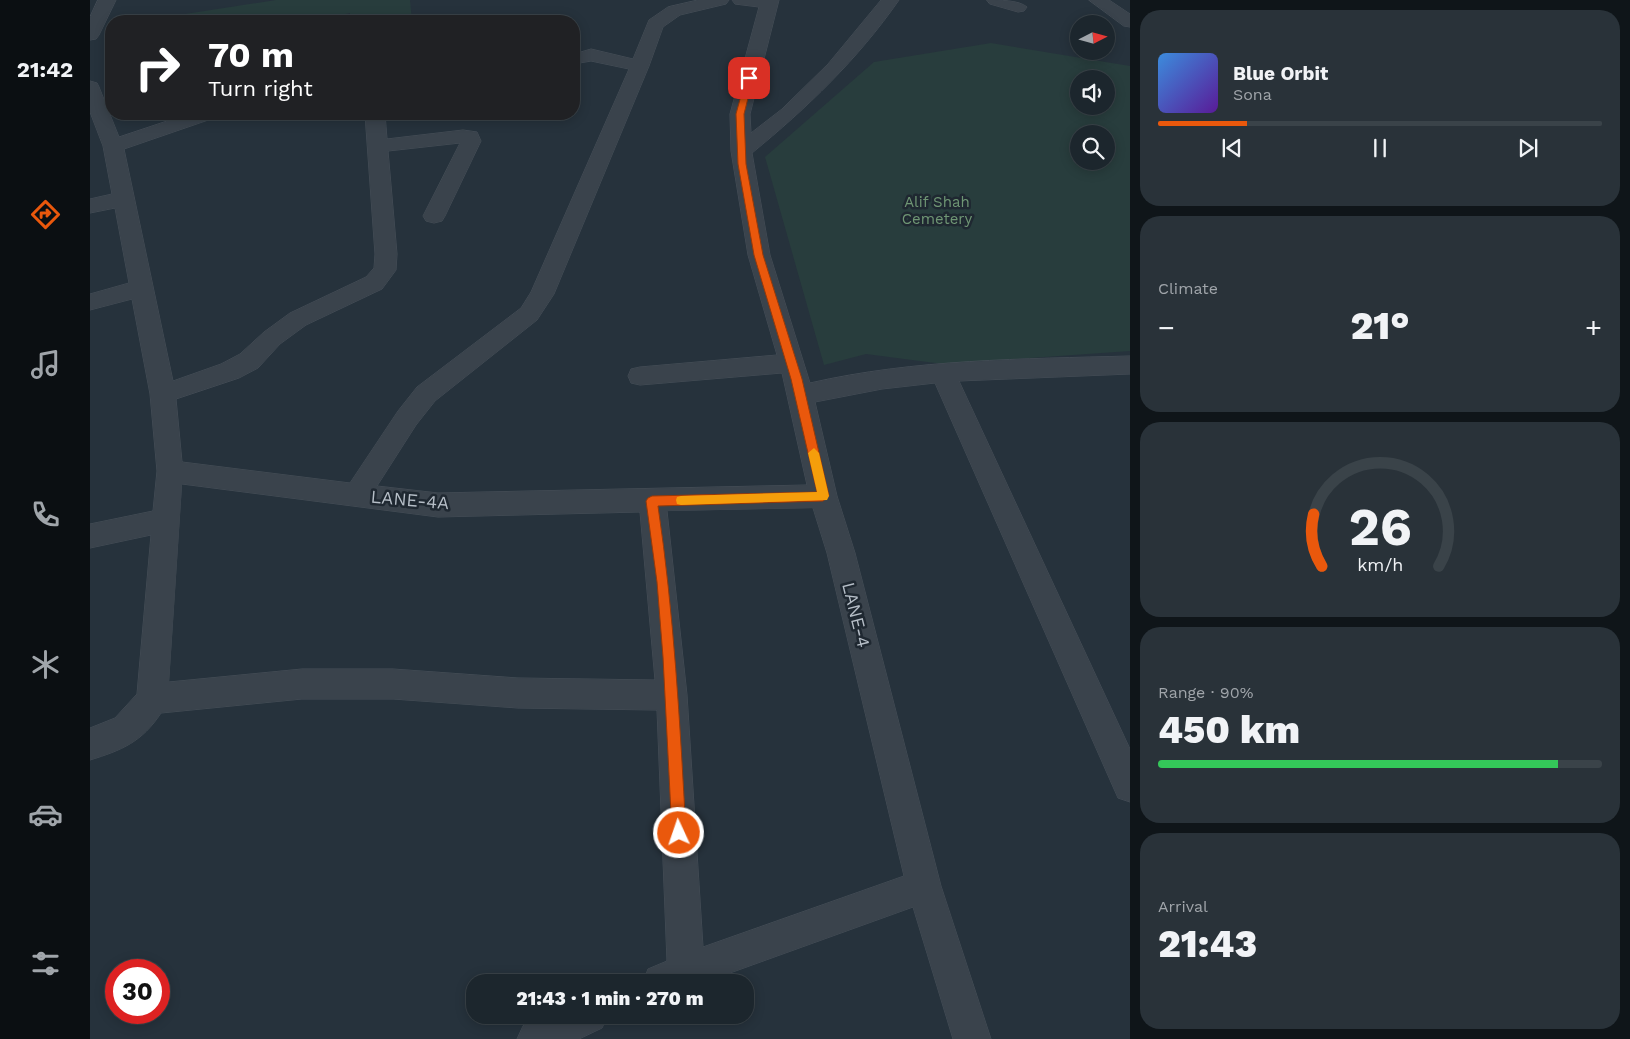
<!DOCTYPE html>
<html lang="en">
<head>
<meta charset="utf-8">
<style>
	:root { --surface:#1c262d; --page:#293239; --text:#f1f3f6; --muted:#a0a5aa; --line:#3a4349; --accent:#ea580c }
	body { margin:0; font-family:"Work Sans",sans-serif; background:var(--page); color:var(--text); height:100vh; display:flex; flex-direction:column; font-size:19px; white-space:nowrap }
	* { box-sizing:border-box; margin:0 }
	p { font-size:16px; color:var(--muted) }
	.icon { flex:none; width:28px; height:28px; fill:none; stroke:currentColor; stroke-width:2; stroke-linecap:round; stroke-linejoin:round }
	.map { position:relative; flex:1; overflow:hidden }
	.side { display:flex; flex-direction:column; gap:10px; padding:10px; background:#0f1519; width:500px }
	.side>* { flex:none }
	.hud { position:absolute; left:15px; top:15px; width:475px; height:105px; border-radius:20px; box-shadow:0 2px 12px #0003,0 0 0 1px var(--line); background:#202124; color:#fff; overflow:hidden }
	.needle { width:32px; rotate:84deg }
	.buttons { position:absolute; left:980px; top:15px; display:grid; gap:10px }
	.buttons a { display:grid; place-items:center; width:45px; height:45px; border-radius:50%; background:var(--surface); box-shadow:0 2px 12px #0003,0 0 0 1px var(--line); font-size:25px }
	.speed { position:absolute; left:15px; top:959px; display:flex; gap:10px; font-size:25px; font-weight:700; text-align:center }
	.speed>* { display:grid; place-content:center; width:65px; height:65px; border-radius:50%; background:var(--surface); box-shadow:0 2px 12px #0003,0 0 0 1px var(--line); line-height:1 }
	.speed .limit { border:8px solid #d22; background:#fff; color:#111 }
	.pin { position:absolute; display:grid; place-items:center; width:42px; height:42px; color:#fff; margin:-21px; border-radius:10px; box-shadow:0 2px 8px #0006 }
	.me { position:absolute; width:55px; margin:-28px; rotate:357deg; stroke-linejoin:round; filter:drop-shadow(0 0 4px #0008) }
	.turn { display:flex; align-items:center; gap:18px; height:105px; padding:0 20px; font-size:22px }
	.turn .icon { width:65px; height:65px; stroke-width:2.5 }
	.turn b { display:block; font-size:35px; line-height:42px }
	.big { font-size:38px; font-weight:800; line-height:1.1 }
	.side .card { flex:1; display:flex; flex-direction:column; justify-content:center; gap:8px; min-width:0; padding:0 18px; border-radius:20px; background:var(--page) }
	.side .dial { align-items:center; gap:0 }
	.dial svg { height:130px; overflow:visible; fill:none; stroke:var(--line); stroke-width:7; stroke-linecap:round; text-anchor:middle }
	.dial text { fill:var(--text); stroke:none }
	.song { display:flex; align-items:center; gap:15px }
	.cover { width:60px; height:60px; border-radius:8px; background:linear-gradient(135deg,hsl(210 70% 55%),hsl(270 70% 35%)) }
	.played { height:5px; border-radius:2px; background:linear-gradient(90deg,var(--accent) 20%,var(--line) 20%) }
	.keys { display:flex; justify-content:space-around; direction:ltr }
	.heat { display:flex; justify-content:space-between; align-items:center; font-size:28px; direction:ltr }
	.charge { height:8px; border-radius:4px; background:linear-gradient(90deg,#34c759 90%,var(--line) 0) }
	.trip { position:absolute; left:376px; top:974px; width:288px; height:50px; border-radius:20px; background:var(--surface); box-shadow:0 2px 12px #0003,0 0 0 1px var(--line); font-weight:800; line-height:50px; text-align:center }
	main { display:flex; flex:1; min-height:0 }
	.tab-bar { display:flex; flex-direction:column; width:90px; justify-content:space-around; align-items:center; background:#0b0f12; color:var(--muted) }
	.tab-bar .icon { width:35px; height:35px }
	.tab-bar .current { color:var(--accent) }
	.tab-bar b { font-size:22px; color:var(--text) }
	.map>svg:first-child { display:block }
	.green { fill:#283d3d; fill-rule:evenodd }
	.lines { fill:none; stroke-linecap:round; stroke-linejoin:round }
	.minor-casing { stroke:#464f58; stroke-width:1 }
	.tertiary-casing { stroke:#464f58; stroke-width:1 }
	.minor { fill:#3a434c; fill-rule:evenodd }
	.tertiary { fill:#3a434c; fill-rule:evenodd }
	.route { fill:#ea580c; stroke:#983908 }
	.slow { fill:#f59e0b }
	.labels { text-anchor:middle; stroke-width:5; stroke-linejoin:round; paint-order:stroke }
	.far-park-label { font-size:15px; fill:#6f9674; stroke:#1f2831 }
	.street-label { font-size:18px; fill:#b6bec7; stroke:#1f2831 }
</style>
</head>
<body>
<main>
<nav class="tab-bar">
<b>21:42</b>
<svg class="icon current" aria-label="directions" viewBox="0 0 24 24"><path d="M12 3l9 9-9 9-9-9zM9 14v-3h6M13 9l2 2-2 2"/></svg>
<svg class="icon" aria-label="music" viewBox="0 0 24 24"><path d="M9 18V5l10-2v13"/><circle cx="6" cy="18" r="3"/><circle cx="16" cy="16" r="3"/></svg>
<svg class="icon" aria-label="phone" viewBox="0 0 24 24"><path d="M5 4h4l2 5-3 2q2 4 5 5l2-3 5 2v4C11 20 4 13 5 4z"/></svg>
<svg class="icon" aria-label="climate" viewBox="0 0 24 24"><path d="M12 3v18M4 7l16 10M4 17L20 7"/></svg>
<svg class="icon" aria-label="car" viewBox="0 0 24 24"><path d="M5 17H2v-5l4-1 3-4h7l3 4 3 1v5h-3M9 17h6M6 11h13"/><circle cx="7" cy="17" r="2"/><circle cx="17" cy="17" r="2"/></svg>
<svg class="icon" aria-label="filters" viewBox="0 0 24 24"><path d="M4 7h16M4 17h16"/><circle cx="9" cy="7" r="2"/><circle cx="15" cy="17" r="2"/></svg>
</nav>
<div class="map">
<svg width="1040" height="1039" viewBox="0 0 1040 1039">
	<rect width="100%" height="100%" fill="#26323c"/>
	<g class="green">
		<polygon points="186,0 320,0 322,21 260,21 260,13 220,21 61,21 63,19"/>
		<path d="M901 43 1040 66V351L853 364 776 354 734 365 675 157 784 62ZM989 79H1016V106H989ZM989 134H1016V161H989Z"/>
	</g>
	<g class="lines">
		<g class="minor-casing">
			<g id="minor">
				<polygon points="8,0 26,0 9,35 6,39 0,40 0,17"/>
				<path d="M608 0H639L636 4 590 15 573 27 559 66 464 294 447 320 345 401 326 425 287 486 348 493 717 485 692 373 550 385 541 383 538 376 541 369 550 367 687 355 658 255 641 151 640 114 669 7 645 4 642 0H689L660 114 661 133 692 109 738 64 791 0H809C768 59 717 108 662 153L680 255 720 383C825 359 933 359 1040 356V374L869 381 1040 749V802L1028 798 845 383 792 389 725 402 747 496 765 553 851 886 901 1039H863L823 907 615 982H553L558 969 577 961 567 710 428 708 303 699H212L71 713C52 742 32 750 0 760V728L25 718 47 694 61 535 0 548V524L63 511 67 471 60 394 42 299 0 310V294L39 283 25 208 0 213V199L22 194 13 146 0 112V81L7 83 9 87 29 137 98 114H127L124 118 34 149 83 381 131 364 150 354 174 332 200 313 276 277 284 268 285 254 275 114H295L297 139 373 130 387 132 391 141 355 216 352 221 344 223 336 221 333 216 370 143 298 151 307 254 306 270 292 289 216 325 190 344 168 368 149 378 86 399 92 462 260 483 308 411 327 387 431 308 441 292 539 69 501 61 484 64V54L501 49 543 59 559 20 578 7ZM92 484 348 517 550 512 565 680 428 678 303 669H212L79 682ZM723 508 737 553 814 876 613 947 597 695 577 511Z"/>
				<path d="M897 0C909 0 929 0 937 7L934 11 928 12 900 4Z"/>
				<polygon points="456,1015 518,1015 512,1028 489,1039 427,1039 433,1026"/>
			</g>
		</g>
		<g class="tertiary-casing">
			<polygon id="tertiary" points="999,0 1019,0 1040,14 1040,27 1034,26"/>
		</g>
		<use href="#minor" class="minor"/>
		<use href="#tertiary" class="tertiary"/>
	</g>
	<path class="route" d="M656 77 663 78 654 114 656 164 673 255 712 379 739 496 733 501 568 506C584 614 590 723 596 833L594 838 589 840 584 838 582 833 573 657 567 582 556 501 558 498 562 496 727 492 701 379 664 255 648 164 646 114Z"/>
	<polygon class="slow" points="724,448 729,453 739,496 737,500 591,505 587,504 586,500 587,497 591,496 727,492 718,453"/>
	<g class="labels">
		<g class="far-park-label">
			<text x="847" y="207">Alif Shah<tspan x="847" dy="17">Cemetery</tspan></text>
		</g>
		<g class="street-label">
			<text transform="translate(320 500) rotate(5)" y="6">LANE-4A</text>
			<text transform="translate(766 615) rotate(76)" y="6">LANE-4</text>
		</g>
	</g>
</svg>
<div class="buttons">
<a><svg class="needle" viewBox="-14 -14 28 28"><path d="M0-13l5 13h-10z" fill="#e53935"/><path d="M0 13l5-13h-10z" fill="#a0a5aa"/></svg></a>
<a><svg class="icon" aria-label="sound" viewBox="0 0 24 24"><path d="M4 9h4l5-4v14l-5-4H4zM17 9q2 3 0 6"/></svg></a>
<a><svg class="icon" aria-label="search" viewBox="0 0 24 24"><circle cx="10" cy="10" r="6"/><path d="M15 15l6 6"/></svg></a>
</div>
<div class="speed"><div class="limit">30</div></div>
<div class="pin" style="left:659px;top:78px;background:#d93025"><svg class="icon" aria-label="arrive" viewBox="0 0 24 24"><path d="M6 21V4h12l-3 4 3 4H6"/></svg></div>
<svg class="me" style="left:589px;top:833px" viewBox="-20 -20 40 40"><circle r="17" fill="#ea580c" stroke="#fff" stroke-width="3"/><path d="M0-11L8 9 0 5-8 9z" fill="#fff"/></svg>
<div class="trip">21:43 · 1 min · 270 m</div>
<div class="hud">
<div class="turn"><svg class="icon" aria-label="right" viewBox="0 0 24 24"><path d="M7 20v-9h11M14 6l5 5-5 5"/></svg><div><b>70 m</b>Turn right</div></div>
</div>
</div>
<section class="side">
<div class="card">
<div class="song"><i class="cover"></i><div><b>Blue Orbit</b><p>Sona</p></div></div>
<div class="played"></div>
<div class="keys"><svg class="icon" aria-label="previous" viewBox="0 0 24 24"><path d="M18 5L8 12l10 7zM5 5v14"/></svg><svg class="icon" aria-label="pause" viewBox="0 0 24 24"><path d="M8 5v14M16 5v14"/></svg><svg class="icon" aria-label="next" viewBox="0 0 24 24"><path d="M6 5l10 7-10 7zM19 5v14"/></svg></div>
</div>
<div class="card"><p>Climate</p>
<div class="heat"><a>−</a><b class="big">21°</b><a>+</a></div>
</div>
<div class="card dial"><svg viewBox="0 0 100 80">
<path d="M14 69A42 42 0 1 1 86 69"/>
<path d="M14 69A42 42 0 0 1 9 37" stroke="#ea580c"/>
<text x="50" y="56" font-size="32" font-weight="700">26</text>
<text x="50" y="72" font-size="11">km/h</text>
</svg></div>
<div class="card"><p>Range · 90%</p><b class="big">450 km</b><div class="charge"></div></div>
<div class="card"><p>Arrival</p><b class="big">21:43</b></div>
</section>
</main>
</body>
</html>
